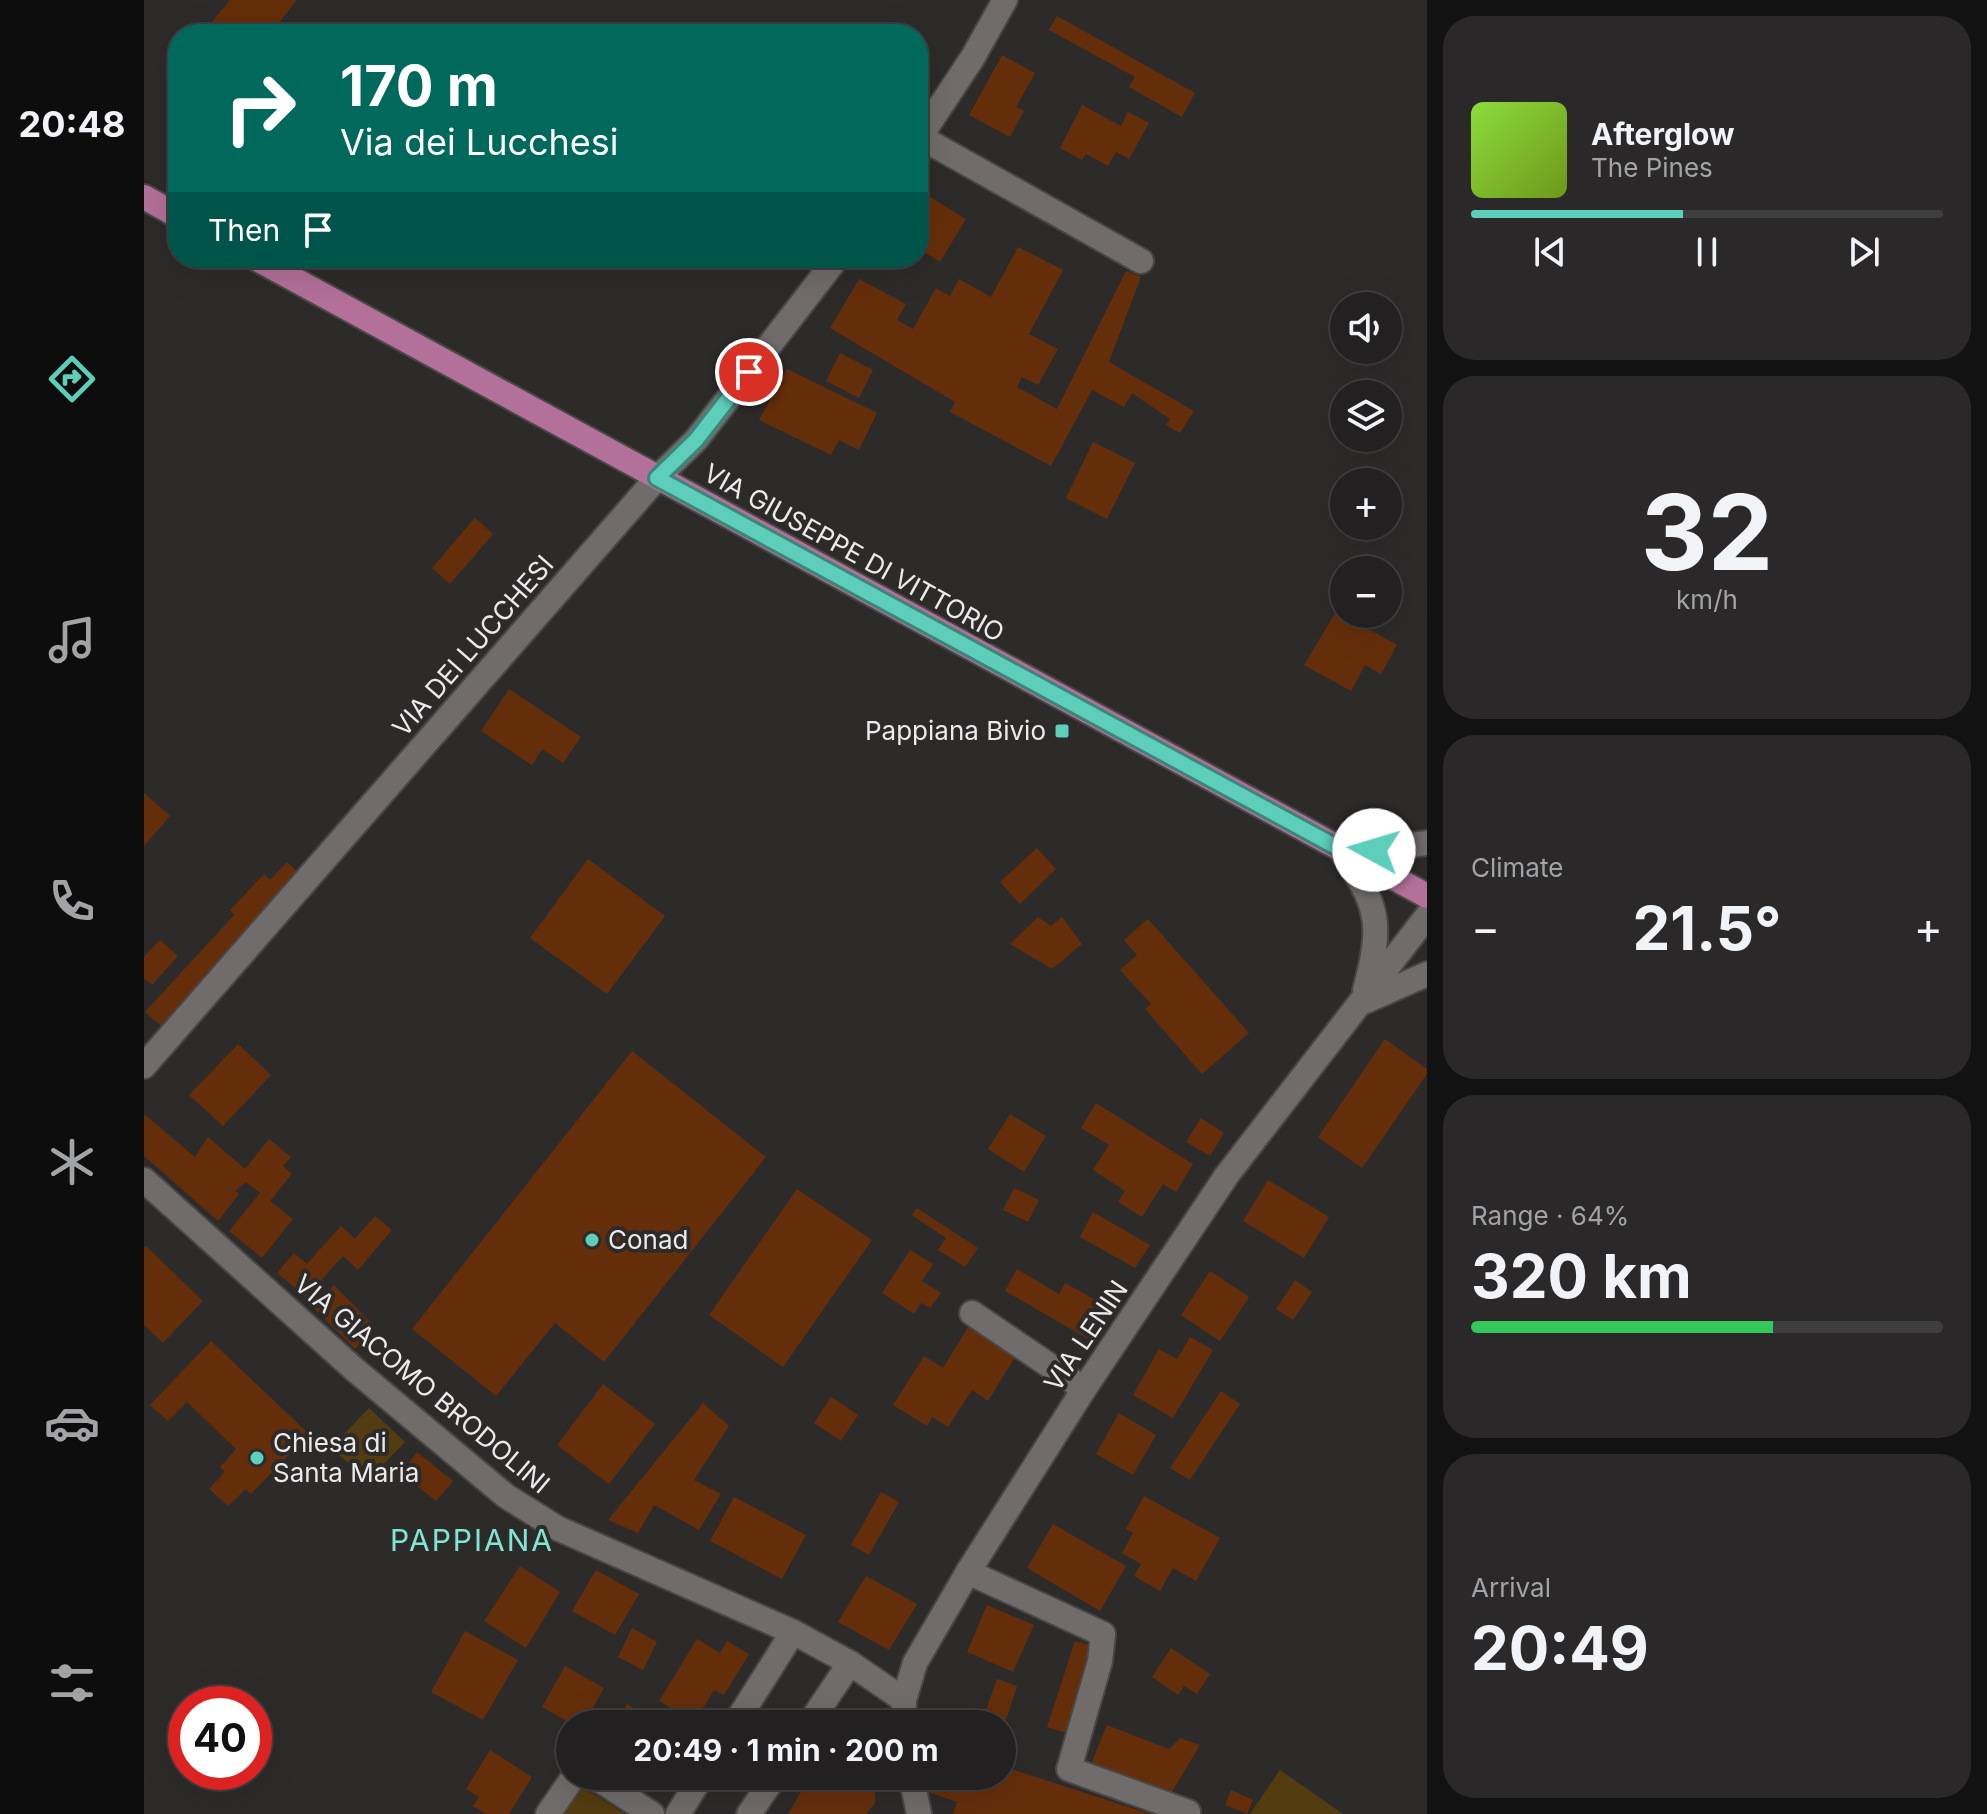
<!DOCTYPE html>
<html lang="en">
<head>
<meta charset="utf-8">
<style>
	:root { --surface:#222020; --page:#2a2829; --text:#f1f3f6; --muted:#a2a3a5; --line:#3f3e3e; --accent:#5dceb9 }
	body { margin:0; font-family:Inter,sans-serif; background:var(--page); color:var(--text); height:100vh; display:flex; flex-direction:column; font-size:30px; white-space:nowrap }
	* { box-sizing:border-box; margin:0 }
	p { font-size:26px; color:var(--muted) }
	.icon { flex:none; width:44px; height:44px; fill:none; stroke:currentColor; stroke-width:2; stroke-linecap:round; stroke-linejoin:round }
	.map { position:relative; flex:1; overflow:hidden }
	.drawer { display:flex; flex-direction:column; gap:16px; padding:16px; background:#131212; width:560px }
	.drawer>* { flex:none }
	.hud { position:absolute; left:24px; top:24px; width:760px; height:244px; border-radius:32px; box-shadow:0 8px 32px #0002,0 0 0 2px var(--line); background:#00695c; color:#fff; overflow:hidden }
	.controls { position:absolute; left:1186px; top:292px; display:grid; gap:16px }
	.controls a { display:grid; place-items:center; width:72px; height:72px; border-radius:50%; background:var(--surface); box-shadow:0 8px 32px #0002,0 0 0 2px var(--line); font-size:40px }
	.speed { position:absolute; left:24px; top:1686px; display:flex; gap:16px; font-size:40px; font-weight:700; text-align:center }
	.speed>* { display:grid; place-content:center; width:104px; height:104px; border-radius:50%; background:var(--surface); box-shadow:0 8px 32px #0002,0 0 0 2px var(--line); line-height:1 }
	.speed .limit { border:12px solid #d22; background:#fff; color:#111 }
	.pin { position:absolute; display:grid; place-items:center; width:68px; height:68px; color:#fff; margin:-34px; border:4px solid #fff; border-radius:50%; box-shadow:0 2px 8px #0007 }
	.me { position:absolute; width:88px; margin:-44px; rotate:276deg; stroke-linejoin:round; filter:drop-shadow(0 0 6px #0008) }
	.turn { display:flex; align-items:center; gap:28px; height:168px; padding:0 40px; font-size:36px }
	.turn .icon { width:104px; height:104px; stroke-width:2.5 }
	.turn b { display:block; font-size:56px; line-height:68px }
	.then { display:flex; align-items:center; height:76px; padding:0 40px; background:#0003; gap:16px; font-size:30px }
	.big { font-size:60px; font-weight:700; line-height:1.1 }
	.drawer .widget { flex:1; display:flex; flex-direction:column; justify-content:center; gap:12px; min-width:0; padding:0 28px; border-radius:32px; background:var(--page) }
	.drawer .dial { align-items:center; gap:0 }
	.dial b { font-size:104px; line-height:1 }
	.song { display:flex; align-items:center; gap:24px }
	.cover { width:96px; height:96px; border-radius:12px; background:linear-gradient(135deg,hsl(90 70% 55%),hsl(80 70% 35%)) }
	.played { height:8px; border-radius:4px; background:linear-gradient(90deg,var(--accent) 45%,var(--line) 45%) }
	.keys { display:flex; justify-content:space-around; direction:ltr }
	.heat { display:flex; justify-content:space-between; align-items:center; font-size:44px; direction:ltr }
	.charge { height:12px; border-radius:6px; background:linear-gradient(90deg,#34c759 64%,var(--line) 0) }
	.trip { position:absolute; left:412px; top:1710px; width:460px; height:80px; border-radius:40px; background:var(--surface); box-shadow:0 8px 32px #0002,0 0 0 2px var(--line); font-weight:700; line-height:80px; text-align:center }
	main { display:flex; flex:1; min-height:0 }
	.tab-bar { display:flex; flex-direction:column; width:144px; justify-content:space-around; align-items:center; background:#0e0d0d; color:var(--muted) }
	.tab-bar .icon { width:56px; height:56px }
	.tab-bar .current { color:var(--accent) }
	.tab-bar b { font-size:36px; color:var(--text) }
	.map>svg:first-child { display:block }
	.green { fill:#533d10 }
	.building { fill:#652e0b }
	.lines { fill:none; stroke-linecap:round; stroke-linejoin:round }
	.minor-casing { stroke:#494646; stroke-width:28 }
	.major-casing { stroke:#494646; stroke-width:28 }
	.minor { stroke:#706c6c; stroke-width:24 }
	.major { stroke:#b37098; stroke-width:24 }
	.route-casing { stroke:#3c8678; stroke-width:20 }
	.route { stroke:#5dceb9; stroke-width:14 }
	.poi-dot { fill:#5dceb9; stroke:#2d2a2a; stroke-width:3 }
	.labels { text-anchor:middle; stroke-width:8; stroke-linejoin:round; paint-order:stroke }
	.street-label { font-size:26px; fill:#eceaea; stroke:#2d2a2a }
	.poi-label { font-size:26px; fill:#eceaea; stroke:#2d2a2a; text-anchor:start }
	.quarter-label { font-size:30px; letter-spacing:2px; fill:#81e6d1; stroke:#2d2a2a }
</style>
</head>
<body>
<main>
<nav class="tab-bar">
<b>20:48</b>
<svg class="icon current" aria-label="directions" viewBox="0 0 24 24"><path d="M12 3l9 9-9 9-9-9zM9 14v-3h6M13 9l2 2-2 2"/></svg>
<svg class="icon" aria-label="music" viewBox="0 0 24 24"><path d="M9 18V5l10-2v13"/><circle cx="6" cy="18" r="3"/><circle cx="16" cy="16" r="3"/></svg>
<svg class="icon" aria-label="phone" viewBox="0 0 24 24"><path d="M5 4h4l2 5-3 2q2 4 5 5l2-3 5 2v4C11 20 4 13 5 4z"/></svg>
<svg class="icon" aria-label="climate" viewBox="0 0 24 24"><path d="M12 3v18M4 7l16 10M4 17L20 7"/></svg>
<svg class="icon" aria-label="car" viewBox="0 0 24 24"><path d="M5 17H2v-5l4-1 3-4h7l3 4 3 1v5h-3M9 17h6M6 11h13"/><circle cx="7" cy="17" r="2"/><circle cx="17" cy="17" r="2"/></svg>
<svg class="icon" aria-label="filters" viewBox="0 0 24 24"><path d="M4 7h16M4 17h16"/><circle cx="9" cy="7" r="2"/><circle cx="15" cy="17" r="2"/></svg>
</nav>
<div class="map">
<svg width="1283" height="1814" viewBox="0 0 1283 1814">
	<rect width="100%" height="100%" fill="#2d2a2a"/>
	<g class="green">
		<polygon points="225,1408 261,1442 224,1480 187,1448"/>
		<polygon points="1136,1770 1199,1814 1106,1814"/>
		<polygon points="437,1786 481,1814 420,1814"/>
	</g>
	<g class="building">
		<polygon points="86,0 151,0 152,1 126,34 66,34 61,30"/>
		<polygon points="913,16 1051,93 1038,117 985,87 991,77 905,30"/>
		<polygon points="858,55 891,73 872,107 880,111 866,137 825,115"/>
		<polygon points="938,105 977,126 984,112 1005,123 985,159 972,152 964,166 942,154 938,160 916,148"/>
		<polygon points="778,192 822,219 796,262 774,248 774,198"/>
		<polygon points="874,247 919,270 885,334 914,349 894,385 878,377 873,387 913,409 982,271 997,277 965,362 1050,411 1036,433 1022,425 1026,419 988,393 980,407 948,390 907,466 806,412 811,402 686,328 715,279 762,304 753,320 769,329 792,288 806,296 815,279 847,297"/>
		<polygon points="696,353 729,370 715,398 682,381"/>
		<polygon points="643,369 733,413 715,450 695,440 687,455 615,420"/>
		<polygon points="949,442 991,463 963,519 922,498"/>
		<polygon points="331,518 349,534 306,584 288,568"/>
		<polygon points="1196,605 1200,607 1200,614 1215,616 1212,622 1253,645 1237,674 1221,665 1207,691 1160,665"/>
		<polygon points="365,689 437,737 419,763 398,749 388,765 337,731"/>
		<polygon points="0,793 26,816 0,846"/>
		<polygon points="893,848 912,869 876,904 856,882"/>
		<polygon points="444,859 521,916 463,994 386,938"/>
		<polygon points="143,862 159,876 19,1027 1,1012 90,915 86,910 120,874 126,880"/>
		<polygon points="894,917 907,926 918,917 938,944 908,969 866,944"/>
		<polygon points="1004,919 1105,1033 1058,1074 1001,1009 1007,1004 976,970 993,955 980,940"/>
		<polygon points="16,940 34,956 8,985 0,978 0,957"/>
		<polygon points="1241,1039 1283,1069 1283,1074 1218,1168 1174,1137"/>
		<polygon points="94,1044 127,1075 79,1126 45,1095"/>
		<polygon points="488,1051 622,1157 460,1362 411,1323 352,1396 268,1329"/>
		<polygon points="952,1103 1049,1164 1032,1192 1019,1184 998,1217 974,1202 981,1191 949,1170 965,1145 937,1128"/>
		<polygon points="0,1114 51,1157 64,1137 101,1169 125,1139 147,1157 139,1166 148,1174 126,1201 149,1219 118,1258 85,1231 116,1193 102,1182 91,1191 95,1194 74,1221 0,1156"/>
		<polygon points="866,1114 902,1136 880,1172 844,1149"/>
		<polygon points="1057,1118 1080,1133 1066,1156 1042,1142"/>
		<polygon points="1124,1180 1185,1217 1160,1258 1099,1221"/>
		<polygon points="870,1188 895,1200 884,1222 859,1210"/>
		<polygon points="653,1189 728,1240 639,1367 565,1315"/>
		<polygon points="773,1208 834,1248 821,1267 794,1250 802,1238 768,1215"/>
		<polygon points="949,1212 1006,1245 991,1268 936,1237"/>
		<polygon points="231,1216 248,1230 214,1270 199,1256 162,1297 133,1273 150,1253 163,1264 197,1226 211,1239"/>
		<polygon points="2,1246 59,1301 19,1343 0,1325 0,1248"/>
		<polygon points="766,1250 789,1264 778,1281 797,1293 786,1308 777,1303 770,1314 738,1293"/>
		<polygon points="873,1269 915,1294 921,1283 966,1308 946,1340 861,1291"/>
		<polygon points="1066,1271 1105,1297 1076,1341 1037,1315"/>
		<polygon points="1151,1280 1168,1292 1149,1320 1132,1309"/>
		<polygon points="190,1285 232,1328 211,1349 168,1306"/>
		<polygon points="828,1321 875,1351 844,1401 828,1390 804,1427 788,1417 783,1426 749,1405 780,1356 799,1368"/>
		<polygon points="1046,1337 1069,1350 1029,1418 989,1395 1015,1349 1033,1359"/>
		<polygon points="67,1341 165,1434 107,1494 102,1489 84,1506 65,1489 81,1472 76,1467 92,1449 43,1402 24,1421 6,1405"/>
		<polygon points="459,1384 511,1424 465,1484 413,1445"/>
		<polygon points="1077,1391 1096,1404 1046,1480 1026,1468"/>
		<polygon points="687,1397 714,1415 697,1441 670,1423"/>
		<polygon points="559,1403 585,1426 550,1480 577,1494 555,1530 510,1505 494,1533 464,1520"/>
		<polygon points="975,1413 1012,1435 989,1475 952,1454"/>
		<polygon points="273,1452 309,1481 292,1501 257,1473"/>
		<polygon points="737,1492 755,1502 725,1555 707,1545"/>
		<polygon points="1000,1496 1076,1538 1052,1581 1029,1568 1016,1591 990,1576 997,1564 978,1553 989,1533 982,1529"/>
		<polygon points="590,1497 662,1535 638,1579 566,1541"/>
		<polygon points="909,1524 982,1566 956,1611 883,1568"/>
		<polygon points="376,1566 416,1592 382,1648 340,1621"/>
		<polygon points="452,1570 495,1594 471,1635 428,1611"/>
		<polygon points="722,1576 773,1604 745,1650 694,1622"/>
		<polygon points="843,1605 890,1625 869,1672 823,1652"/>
		<polygon points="488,1628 513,1642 499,1670 474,1657"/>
		<polygon points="321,1631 374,1660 339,1720 287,1692"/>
		<polygon points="553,1639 576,1653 583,1641 605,1654 580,1695 570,1690 549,1724 518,1724 527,1708 515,1701"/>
		<polygon points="931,1641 952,1647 925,1734 903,1727"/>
		<polygon points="1027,1648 1066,1674 1053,1694 1040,1686 1034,1695 1008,1677"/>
		<polygon points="421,1666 460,1688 440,1724 428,1724 398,1707"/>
		<polygon points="853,1679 873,1686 859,1730 858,1724 837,1724"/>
		<polygon points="483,1704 505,1717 501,1724 471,1724"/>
		<polygon points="963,1725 1025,1749 1036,1738 1056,1745 1026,1795 947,1764"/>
		<polygon points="346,1750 388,1777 365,1814 342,1814 329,1806 335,1797 322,1789"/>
		<polygon points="858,1766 1003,1813 1003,1814 809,1814 813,1802 784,1792 789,1776 858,1776"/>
		<polygon points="666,1776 731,1776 731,1803 722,1814 644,1814"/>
		<polygon points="1087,1790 1109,1800 1103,1814 1081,1805"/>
	</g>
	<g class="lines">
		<g class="minor-casing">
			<g id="minor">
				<polyline points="776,137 997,261"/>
				<polyline points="774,140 829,57 861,0"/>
				<path d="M1196 849C1235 907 1239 922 1221 990"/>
				<polyline points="1196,849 1230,850 1283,843"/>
				<polyline points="1222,1001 1283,974"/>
				<polyline points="0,1066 513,478 552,440 693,258"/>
				<polyline points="0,1180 210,1369 362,1496 413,1528 649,1632 706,1663 760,1700"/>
				<polyline points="828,1313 940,1389"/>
				<polyline points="824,1572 959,1634 956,1661 925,1769 1044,1812"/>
				<polyline points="591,1724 649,1632"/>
				<polyline points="665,1724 706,1663"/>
				<polyline points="759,1724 760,1700 771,1663 824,1572 940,1389 1083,1175 1283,916"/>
				<polyline points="449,1776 508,1814"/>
				<polyline points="767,1776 775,1814"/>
				<polyline points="404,1814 430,1776"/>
				<polyline points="534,1814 558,1776"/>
				<polyline points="605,1814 631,1776"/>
			</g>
		</g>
		<g class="major-casing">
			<g id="major">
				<polyline points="0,197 34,216"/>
				<polyline points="111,258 1283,896"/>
			</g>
		</g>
		<use href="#minor" class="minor"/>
		<use href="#major" class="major"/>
	</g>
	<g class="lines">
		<g class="route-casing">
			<polyline id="route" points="605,372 552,440 513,478 1196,849 1230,850"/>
		</g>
		<use href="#route" class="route"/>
	</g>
	<g class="poi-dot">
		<rect x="910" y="723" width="16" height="16" rx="4"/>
		<circle cx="448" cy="1240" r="8"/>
		<circle cx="113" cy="1458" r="8"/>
	</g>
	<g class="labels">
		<g class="street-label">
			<text transform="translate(710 553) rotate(29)" y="9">VIA GIUSEPPE DI VITTORIO</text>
			<text transform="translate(329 646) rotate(-49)" y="9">VIA DEI LUCCHESI</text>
			<text transform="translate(942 1336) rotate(-56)" y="9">VIA LENIN</text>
			<text transform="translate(278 1384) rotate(40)" y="9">VIA GIACOMO BRODOLINI</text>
		</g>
		<g class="poi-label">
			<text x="902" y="740" text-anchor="end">Pappiana Bivio</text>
			<text x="464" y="1249">Conad</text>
			<text x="129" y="1452">Chiesa di<tspan x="129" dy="30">Santa Maria</tspan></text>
		</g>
		<g class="quarter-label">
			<text x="328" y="1551">PAPPIANA</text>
		</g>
	</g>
</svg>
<div class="controls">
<a><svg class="icon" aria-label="sound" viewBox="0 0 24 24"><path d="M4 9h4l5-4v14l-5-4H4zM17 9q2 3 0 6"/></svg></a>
<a><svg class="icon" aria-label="layers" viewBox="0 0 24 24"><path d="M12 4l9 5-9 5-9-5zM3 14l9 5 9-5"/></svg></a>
<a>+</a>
<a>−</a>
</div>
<div class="speed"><div class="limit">40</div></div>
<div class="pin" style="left:605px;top:372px;background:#d93025"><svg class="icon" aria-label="arrive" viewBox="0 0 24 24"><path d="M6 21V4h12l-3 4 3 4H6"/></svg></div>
<svg class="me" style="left:1230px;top:850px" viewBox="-20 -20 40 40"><circle r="19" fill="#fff"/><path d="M0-13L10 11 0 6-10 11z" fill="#5dceb9"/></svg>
<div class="trip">20:49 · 1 min · 200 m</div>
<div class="hud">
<div class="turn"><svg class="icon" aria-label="right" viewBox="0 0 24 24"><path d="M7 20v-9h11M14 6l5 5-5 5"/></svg><div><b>170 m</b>Via dei Lucchesi</div></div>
<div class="then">Then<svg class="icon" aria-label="arrive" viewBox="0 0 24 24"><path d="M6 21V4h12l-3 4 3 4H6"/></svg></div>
</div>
</div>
<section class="drawer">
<div class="widget">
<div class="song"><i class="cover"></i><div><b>Afterglow</b><p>The Pines</p></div></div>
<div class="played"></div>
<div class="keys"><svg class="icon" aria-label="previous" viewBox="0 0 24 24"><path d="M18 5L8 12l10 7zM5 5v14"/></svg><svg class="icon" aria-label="pause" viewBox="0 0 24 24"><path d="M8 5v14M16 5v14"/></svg><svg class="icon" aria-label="next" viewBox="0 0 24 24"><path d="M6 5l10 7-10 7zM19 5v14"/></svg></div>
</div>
<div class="widget dial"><b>32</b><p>km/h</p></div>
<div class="widget"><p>Climate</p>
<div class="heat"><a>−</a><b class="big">21.5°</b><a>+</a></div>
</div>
<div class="widget"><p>Range · 64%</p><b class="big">320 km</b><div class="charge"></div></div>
<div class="widget"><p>Arrival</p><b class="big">20:49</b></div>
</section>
</main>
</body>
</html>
